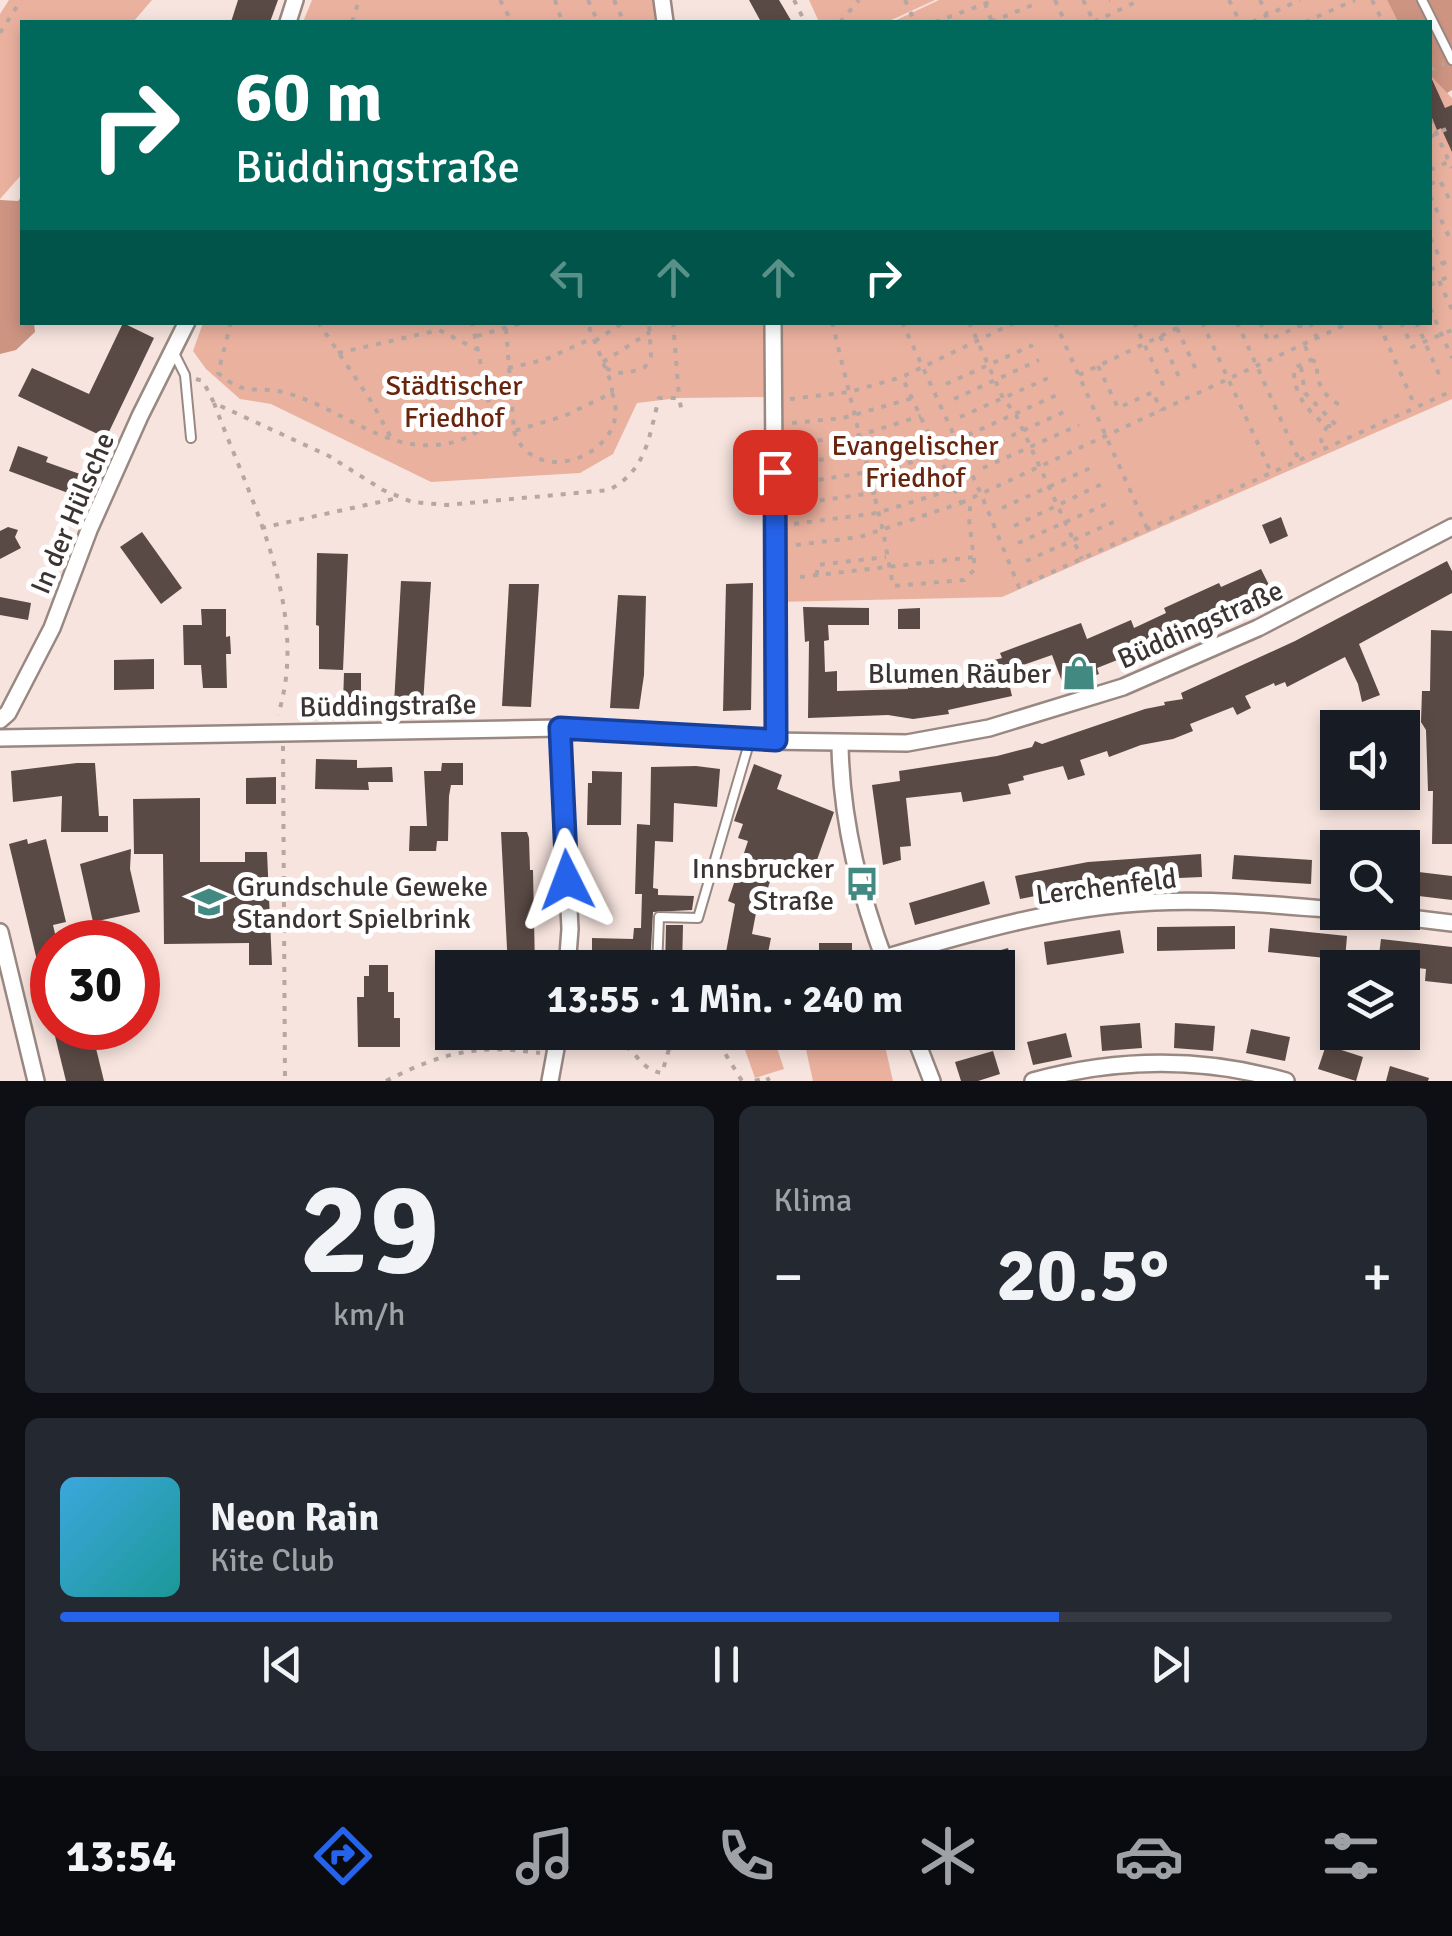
<!DOCTYPE html>
<html lang="de">
<head>
<meta charset="utf-8">
<style>
	:root { --surface:#171b24; --page:#242831; --text:#f1f3f6; --muted:#9ea1a6; --line:#363941; --accent:#2563eb }
	body { margin:0; font-family:Signika,sans-serif; background:var(--page); color:var(--text); height:100vh; display:flex; flex-direction:column; font-size:38px; white-space:nowrap }
	* { box-sizing:border-box; margin:0 }
	p { font-size:32px; color:var(--muted) }
	.icon { flex:none; width:55px; height:55px; fill:none; stroke:currentColor; stroke-width:2; stroke-linecap:round; stroke-linejoin:round }
	.map { position:relative; height:1081px; overflow:hidden }
	.drawer { display:flex; flex-direction:column; gap:25px; padding:25px; background:#0d0f14; flex:1 }
	.drawer>* { flex:none }
	.banner { position:absolute; left:20px; top:20px; width:1412px; height:305px; border-radius:0px; box-shadow:0 5px 15px #0003; background:#00695c; color:#fff; overflow:hidden }
	.fabs { position:absolute; left:1320px; top:710px; display:grid; gap:20px }
	.fabs a { display:grid; place-items:center; width:100px; height:100px; border-radius:0px; background:var(--surface); box-shadow:0 5px 15px #0003; font-size:50px }
	.speed { position:absolute; left:30px; top:920px; display:flex; gap:20px; font-size:50px; font-weight:700; text-align:center }
	.speed>* { display:grid; place-content:center; width:130px; height:130px; border-radius:50%; background:var(--surface); box-shadow:0 5px 15px #0003; line-height:1 }
	.speed .limit { border:15px solid #d22; background:#fff; color:#111 }
	.pin { position:absolute; display:grid; place-items:center; width:85px; height:85px; color:#fff; margin:-42px; border-radius:20px; box-shadow:0 5px 15px #0006 }
	.me { position:absolute; width:110px; margin:-55px; rotate:357deg; stroke-linejoin:round; filter:drop-shadow(0 0 8px #0008) }
	.turn { display:flex; align-items:center; gap:35px; height:210px; padding:0 50px; font-size:45px }
	.turn .icon { width:130px; height:130px; stroke-width:2.5 }
	.turn b { display:block; font-size:70px; line-height:85px }
	.lanes { display:flex; align-items:center; height:95px; padding:0 50px; background:#0003; justify-content:center; gap:50px; direction:ltr }
	.lanes .off { opacity:.35 }
	.big { font-size:75px; font-weight:700; line-height:1.1 }
	.drawer .widget { flex:1; display:flex; flex-direction:column; justify-content:center; gap:15px; min-width:0; padding:0 35px; border-radius:15px; background:var(--page) }
	.drawer .dial { align-items:center; gap:0 }
	.dial b { font-size:130px; line-height:1 }
	.song { display:flex; align-items:center; gap:30px }
	.cover { width:120px; height:120px; border-radius:15px; background:linear-gradient(135deg,hsl(200 70% 55%),hsl(180 70% 35%)) }
	.played { height:10px; border-radius:5px; background:linear-gradient(90deg,var(--accent) 75%,var(--line) 75%) }
	.keys { display:flex; justify-content:space-around; direction:ltr }
	.heat { display:flex; justify-content:space-between; align-items:center; font-size:55px; direction:ltr }
	.drawer .tiles { flex:1; display:grid; gap:25px; grid-template-columns:1fr 1fr }
	.widget:last-child { grid-column:span 2 }
	.trip { position:absolute; left:435px; top:950px; width:580px; height:100px; border-radius:0px; background:var(--surface); box-shadow:0 5px 15px #0003; font-weight:700; line-height:100px; text-align:center }
	.tab-bar { display:flex; height:160px; justify-content:space-around; align-items:center; background:#090b0e; color:var(--muted) }
	.tab-bar .icon { width:70px; height:70px }
	.tab-bar .current { color:var(--accent) }
	.tab-bar b { font-size:45px; color:var(--text) }
	.map>svg:first-child { display:block }
	.green { fill:#ebb19f }
	.forest { fill:#cd9482 }
	.building { fill:#5a4a45 }
	.lines { fill:none; stroke-linecap:round; stroke-linejoin:round }
	.service-casing { stroke:#998882; stroke-width:12 }
	.minor-casing { stroke:#998882; stroke-width:20 }
	.path { stroke:#b7a7a3; stroke-width:4; stroke-dasharray:5 8; stroke-linecap:butt }
	.service { stroke:#fff; stroke-width:8 }
	.minor { stroke:#fff; stroke-width:15 }
	.route-casing { stroke:#184099; stroke-width:25 }
	.route { stroke:#2563eb; stroke-width:18 }
	.labels { text-anchor:middle; stroke-width:10; stroke-linejoin:round; paint-order:stroke }
	.park-label { font-size:28px; fill:#69240d; stroke:#fff }
	.street-label { font-size:28px; fill:#3c3432; stroke:#fff }
	.poi-label { font-size:28px; fill:#3c3432; stroke:#fff; text-anchor:end }
</style>
</head>
<body>
<div class="map">
<svg width="1452" height="1081" viewBox="0 0 1452 1081">
	<rect width="100%" height="100%" fill="#f7e4de"/>
	<g class="green">
		<polygon points="9,0 152,0 133,22 22,22 22,174 0,199 0,14"/>
		<polygon points="312,0 654,0 657,22 303,22"/>
		<polygon points="809,0 935,0 887,22 819,22"/>
		<polygon points="939,0 1387,0 1398,22 892,22"/>
		<polygon points="1430,75 1452,98 1452,399 1002,597 776,602 771,323 1430,322"/>
		<polygon points="203,323 765,323 765,397 679,398 637,403 613,454 580,473 431,482 271,404 240,399 206,369 193,351"/>
		<polygon points="739,1033 772,1033 784,1069 755,1078"/>
		<polygon points="819,1033 882,1033 893,1081 813,1081 803,1036"/>
	</g>
	<g class="forest">
		<polygon points="1387,0 1452,0 1452,90 1447,93 1430,75 1430,22 1398,22"/>
		<polygon points="22,196 22,322 34,323 35,332 16,350 0,354 0,200 18,201"/>
	</g>
	<g class="building">
		<polygon points="238,0 278,0 270,22 231,22"/>
		<polygon points="749,0 779,0 792,22 761,22"/>
		<polygon points="1430,75 1445,108 1452,105 1452,152 1441,128 1437,130 1430,113"/>
		<polygon points="123,323 154,338 106,438 18,396 32,368 89,394"/>
		<polygon points="18,446 48,457 46,462 94,479 87,500 9,471"/>
		<polygon points="1281,517 1288,536 1270,544 1262,525"/>
		<polygon points="8,527 18,530 15,537 21,548 0,559 0,531"/>
		<polygon points="142,532 182,588 161,604 120,547"/>
		<polygon points="317,553 348,554 343,670 319,669 319,626 316,625"/>
		<polygon points="1447,561 1452,571 1452,593 1359,644 1380,695 1362,702 1358,684 1345,657 1287,687 1285,682 1275,686 1274,683 1245,696 1251,708 1237,715 1233,707 1190,724 1193,731 1173,739 1141,745 1109,757 1107,751 1080,760 1085,775 1068,780 1063,766 1023,776 1024,780 1008,784 1011,794 963,802 961,792 906,798 911,846 900,847 901,860 883,865 872,785 900,781 899,771 997,756 1032,747 1035,741 1042,744 1145,709 1165,705 1164,702 1183,699 1181,693 1295,641"/>
		<polygon points="1261,569 1272,591 1269,592 1186,633 1097,668 1099,674 1064,687 1052,655 1006,671 1012,696 948,710 949,714 913,719 888,715 808,718 809,641 805,642 803,607 869,608 869,625 828,625 829,640 824,641 825,672 837,671 837,691 908,689 907,682 943,676 945,686 973,680 970,666 1002,658 1000,653 1081,623 1087,639 1131,620 1134,628 1166,613 1164,608 1219,583 1221,587"/>
		<polygon points="401,581 431,582 423,704 394,704"/>
		<polygon points="753,583 751,710 723,711 726,584"/>
		<polygon points="509,584 539,584 531,707 502,706"/>
		<polygon points="618,595 646,596 644,675 639,709 610,708"/>
		<polygon points="0,597 31,603 28,620 0,615"/>
		<polygon points="920,608 920,629 898,629 898,609"/>
		<polygon points="201,609 226,609 226,637 230,636 231,654 226,654 227,688 203,688 201,665 184,665 183,625 202,625"/>
		<polygon points="1431,630 1452,631 1452,844 1432,844 1433,791 1428,791 1426,730 1421,722 1422,691 1430,691"/>
		<polygon points="154,659 154,689 114,690 114,660"/>
		<polygon points="344,673 361,673 361,704 343,703"/>
		<polygon points="316,759 357,760 357,768 392,767 393,782 368,782 369,790 315,789"/>
		<polygon points="77,763 95,763 99,816 108,816 108,832 61,832 62,796 13,802 11,771"/>
		<polygon points="442,763 463,763 463,785 451,785 449,796 448,841 437,841 436,851 409,851 410,826 427,826 424,771 441,771"/>
		<polygon points="754,764 782,775 777,789 834,812 812,874 795,868 791,879 773,872 766,894 760,892 752,934 771,938 765,968 723,968 735,904 728,901 748,841 738,838 743,824 734,821"/>
		<polygon points="696,766 720,769 717,807 674,803 673,842 655,841 653,888 658,889 658,895 694,896 692,910 653,912 650,968 592,968 592,938 633,939 634,928 641,928 642,894 635,894 637,824 650,825 651,767"/>
		<polygon points="592,771 622,772 621,825 587,825 588,783 592,783"/>
		<polygon points="276,777 276,804 246,804 246,778"/>
		<polygon points="200,798 200,862 245,862 245,852 267,852 272,965 249,965 249,943 164,944 163,854 134,854 133,799"/>
		<polygon points="501,832 527,832 529,838 530,870 533,870 535,968 508,968"/>
		<polygon points="27,839 28,844 46,839 66,922 53,925 57,942 52,942 52,1001 47,1002 9,844"/>
		<polygon points="131,849 130,869 140,912 93,922 80,864"/>
		<polygon points="1201,854 1202,877 1111,881 1020,899 1015,876 1088,862"/>
		<polygon points="1234,855 1312,860 1311,884 1232,879"/>
		<polygon points="1402,870 1452,876 1452,900 1402,894"/>
		<polygon points="984,881 990,904 915,925 909,903"/>
		<polygon points="666,925 683,925 682,968 665,968"/>
		<polygon points="1235,926 1235,949 1157,951 1157,927"/>
		<polygon points="1270,928 1347,936 1345,960 1268,952"/>
		<polygon points="1120,930 1124,953 1047,965 1044,942"/>
		<polygon points="1381,939 1452,947 1452,984 1425,981 1426,969 1378,963"/>
		<rect x="819" y="943" width="33" height="25"/>
		<polygon points="1008,948 1014,971 998,976 998,968 955,968 955,963"/>
		<polygon points="369,965 388,965 388,992 394,992 394,1018 400,1018 400,1047 358,1047 357,997 364,997 364,976 369,976"/>
		<polygon points="1140,1023 1142,1048 1102,1051 1100,1026"/>
		<polygon points="1175,1023 1215,1026 1213,1051 1174,1048"/>
		<polygon points="53,1028 91,1028 104,1081 66,1081"/>
		<polygon points="1251,1029 1290,1037 1285,1061 1246,1053"/>
		<polygon points="1066,1033 1072,1057 1033,1065 1027,1042"/>
		<polygon points="1326,1045 1363,1057 1356,1081 1318,1069"/>
		<polygon points="993,1051 1000,1074 978,1081 961,1081 955,1062"/>
		<polygon points="1390,1066 1429,1078 1428,1081 1386,1081"/>
	</g>
	<g class="lines">
		<g class="service-casing">
			<g id="service">
				<polyline points="1422,0 1452,60"/>
				<polyline points="173,351 185,375 191,438"/>
				<polyline points="657,968 659,917 698,918 750,740"/>
			</g>
		</g>
		<g class="minor-casing">
			<g id="minor">
				<polyline points="662,0 665,22"/>
				<polyline points="288,22 295,0"/>
				<polyline points="773,322 776,741"/>
				<polyline points="0,720 8,713 52,628 89,530 140,416 187,322"/>
				<polyline points="560,728 570,929 567,968"/>
				<polyline points="0,738 560,728 768,741 907,743 989,728 1123,687 1258,628 1452,527"/>
				<path d="M840 744C841 818 860 895 886 964"/>
				<polyline points="1361,912 1452,923"/>
				<polyline points="0,932 36,1081"/>
				<path d="M884 958C972 932 1061 906 1154 902 1215 899 1276 905 1338 910"/>
				<polyline points="913,1032 932,1081"/>
				<polyline points="550,1081 559,1032"/>
				<path d="M1033 1081C1117 1058 1202 1057 1286 1081"/>
			</g>
		</g>
		<g class="path">
			<polyline points="500,0 512,22"/>
			<polyline points="555,0 562,22"/>
			<polyline points="588,0 598,22"/>
			<polyline points="614,0 624,22"/>
			<polyline points="794,0 805,22"/>
			<polyline points="905,0 915,22"/>
			<polyline points="1055,0 1065,22"/>
			<polyline points="1083,0 1094,22"/>
			<polyline points="1109,0 1110,0"/>
			<polyline points="1229,0 1240,22"/>
			<polyline points="1260,0 1267,14"/>
			<polyline points="1372,0 1383,22"/>
			<polyline points="985,3 992,22"/>
			<polyline points="352,22 359,0"/>
			<polyline points="840,22 859,0"/>
			<polyline points="935,22 995,0"/>
			<polyline points="991,22 1035,4"/>
			<polyline points="1041,22 1043,22"/>
			<polyline points="1094,22 1140,0"/>
			<polyline points="1252,22 1300,0"/>
			<polyline points="1305,22 1355,0"/>
			<polyline points="0,33 21,0"/>
			<polyline points="1430,70 1444,64"/>
			<polyline points="1430,119 1452,168"/>
			<polyline points="1430,137 1452,126"/>
			<polyline points="1430,170 1448,162"/>
			<polyline points="1430,184 1440,180 1452,205"/>
			<polyline points="1430,196 1452,243"/>
			<polyline points="1430,238 1443,264"/>
			<polyline points="1430,270 1452,259"/>
			<polyline points="1439,281 1452,310"/>
			<polyline points="1430,285 1452,275"/>
			<polyline points="1430,308 1452,358"/>
			<path d="M231 322 218 373C249 400 256 383 290 394 349 412 393 460 458 441 471 436 481 431 489 419L490 409 472 322"/>
			<polyline points="318,322 371,401 393,441"/>
			<polyline points="673,322 679,397"/>
			<polyline points="832,322 883,531 893,586 964,580 975,569 969,519 971,499"/>
			<polyline points="902,322 981,494 1019,587 1452,391"/>
			<polyline points="969,322 1003,398 1016,415 1082,559"/>
			<polyline points="1055,322 1147,528"/>
			<polyline points="1134,322 1165,389"/>
			<polyline points="1202,322 1271,472"/>
			<polyline points="1237,322 1299,460"/>
			<polyline points="1260,322 1268,340 1309,322"/>
			<polyline points="1310,322 1317,338"/>
			<polyline points="1365,322 1380,323"/>
			<polyline points="1401,322 1412,347 1452,330"/>
			<polyline points="1416,322 1441,379"/>
			<polyline points="1379,324 1415,406"/>
			<polyline points="1177,328 1197,372"/>
			<polyline points="506,329 514,431 564,416 612,393 612,385 587,322"/>
			<polyline points="477,336 525,322"/>
			<polyline points="1160,336 1181,381"/>
			<polyline points="595,341 624,322"/>
			<path d="M1305 346 1311 360 1294 368C1293 394 1307 411 1327 426L1321 440 1325 449"/>
			<polyline points="338,353 439,330 476,349"/>
			<path d="M1311 360 1317 362C1316 386 1324 397 1345 408"/>
			<polyline points="603,362 650,332"/>
			<polyline points="1098,366 1118,408 1153,392 1161,411"/>
			<polyline points="1301,367 1305,393 1337,426 1327,426"/>
			<polyline points="508,368 544,360 593,338"/>
			<path d="M606 368C621 376 630 373 645 367L651 356 649 322"/>
			<polyline points="1079,375 1184,325"/>
			<path d="M196 379 203 381 214 403 329 456 383 490 412 502 447 505 609 490C647 470 649 436 659 398H679L682 412"/>
			<polyline points="946,384 1033,345"/>
			<polyline points="790,399 849,392 902,377 1016,322"/>
			<polyline points="954,399 1039,360"/>
			<path d="M214 403C250 500 311 610 278 715"/>
			<polyline points="960,417 1053,376"/>
			<polyline points="792,423 843,418 913,398"/>
			<path d="M514 431C534 493 636 452 612 393"/>
			<polyline points="968,435 1059,394"/>
			<polyline points="792,444 860,435 921,416"/>
			<polyline points="976,452 1068,410"/>
			<polyline points="793,464 864,453 929,434"/>
			<polyline points="983,468 1079,425"/>
			<polyline points="793,484 899,467 937,452"/>
			<polyline points="961,503 1351,322"/>
			<polyline points="794,504 873,493 945,472"/>
			<polyline points="1002,508 1095,466"/>
			<polyline points="794,524 877,513 954,489"/>
			<polyline points="1014,526 1102,484"/>
			<polyline points="261,528 398,498"/>
			<polyline points="1018,543 1111,502"/>
			<polyline points="796,545 860,537 961,503 902,377"/>
			<polyline points="1026,561 1118,520"/>
			<polyline points="817,575 817,565 886,557"/>
			<polyline points="800,577 974,557"/>
			<polyline points="283,746 285,1081"/>
			<polyline points="712,1032 742,1081"/>
			<path d="M575 1042C589 1042 612 1038 624 1045 639 1055 642 1070 662 1073L674 1032"/>
			<path d="M386 1081C443 1052 477 1044 540 1053"/>
			<polyline points="755,1081 767,1077 769,1081"/>
		</g>
		<use href="#service" class="service"/>
		<use href="#minor" class="minor"/>
	</g>
	<g class="lines">
		<g class="route-casing">
			<polyline id="route" points="567,880 560,728 776,740 775,472"/>
		</g>
		<use href="#route" class="route"/>
	</g>
	<defs>
		<g id="shop-bare" transform="scale(2.7)"><path d="M-5-2.5h2.3a2.7 3.5 0 0 1 5.4 0H5L5.5 6h-11ZM-1.5-2.5h3a1.5 2.3 0 0 0-3 0Z" fill="#428982" stroke="#fff" stroke-width="2.5" paint-order="stroke"/></g>
		<g id="bus-bare" transform="scale(2.7)"><path d="M-5-6H5V4H4V6H2V4H-2V6H-4V4H-5ZM-3.5-4V0h7V-4ZM-3.5 1.2v1.5H-2V1.2ZM2 1.2v1.5H3.5V1.2Z" fill="#428982" stroke="#fff" stroke-width="2.5" paint-order="stroke"/></g>
		<g id="school-bare" transform="scale(2.7)"><path d="M0-5L7-2L0 1L-7-2ZM-4 1L0 2.5L4 1V4Q0 6-4 4Z" fill="#428982" stroke="#fff" stroke-width="2.5" paint-order="stroke"/></g>
	</defs>
	<g fill-rule="evenodd">
		<use href="#shop-bare" x="1079" y="673"/>
		<use href="#bus-bare" x="862" y="884"/>
		<use href="#school-bare" x="209" y="902"/>
	</g>
	<g class="labels">
		<g class="park-label">
			<text x="454" y="395">Städtischer<tspan x="454" dy="32">Friedhof</tspan></text>
			<text x="915" y="455">Evangelischer<tspan x="915" dy="32">Friedhof</tspan></text>
		</g>
		<g class="street-label">
			<text transform="translate(72 513) rotate(-67)" y="10">In der Hülsche</text>
			<text transform="translate(1200 624) rotate(-24)" y="10">Büddingstraße</text>
			<text transform="translate(388 705) rotate(-1)" y="10">Büddingstraße</text>
			<text transform="translate(1106 886) rotate(-7)" y="10">Lerchenfeld</text>
		</g>
		<g class="poi-label">
			<text x="1051" y="683">Blumen Räuber</text>
			<text x="834" y="878">Innsbrucker<tspan x="834" dy="32">Straße</tspan></text>
			<text x="237" y="896" text-anchor="start">Grundschule Geweke<tspan x="237" dy="32">Standort Spielbrink</tspan></text>
		</g>
	</g>
</svg>
<div class="fabs">
<a><svg class="icon" aria-label="sound" viewBox="0 0 24 24"><path d="M4 9h4l5-4v14l-5-4H4zM17 9q2 3 0 6"/></svg></a>
<a><svg class="icon" aria-label="search" viewBox="0 0 24 24"><circle cx="10" cy="10" r="6"/><path d="M15 15l6 6"/></svg></a>
<a><svg class="icon" aria-label="layers" viewBox="0 0 24 24"><path d="M12 4l9 5-9 5-9-5zM3 14l9 5 9-5"/></svg></a>
</div>
<div class="speed"><div class="limit">30</div></div>
<div class="pin" style="left:775px;top:472px;background:#d93025"><svg class="icon" aria-label="arrive" viewBox="0 0 24 24"><path d="M6 21V4h12l-3 4 3 4H6"/></svg></div>
<svg class="me" style="left:567px;top:880px" viewBox="-20 -20 40 40"><path d="M0-17L14 15 0 8-14 15z" fill="#2563eb" stroke="#fff" stroke-width="4"/></svg>
<div class="trip">13:55 · 1 Min. · 240 m</div>
<div class="banner">
<div class="turn"><svg class="icon" aria-label="right" viewBox="0 0 24 24"><path d="M7 20v-9h11M14 6l5 5-5 5"/></svg><div><b>60 m</b>Büddingstraße</div></div>
<div class="lanes"><svg class="icon off" aria-label="left" viewBox="0 0 24 24"><path d="M17 20v-9H6M10 6l-5 5 5 5"/></svg><svg class="icon off" aria-label="ahead" viewBox="0 0 24 24"><path d="M12 20V5M6 11l6-6 6 6"/></svg><svg class="icon off" aria-label="ahead" viewBox="0 0 24 24"><path d="M12 20V5M6 11l6-6 6 6"/></svg><svg class="icon" aria-label="right" viewBox="0 0 24 24"><path d="M7 20v-9h11M14 6l5 5-5 5"/></svg></div>
</div>
</div>
<section class="drawer">
<div class="tiles">
<div class="widget dial"><b>29</b><p>km/h</p></div>
<div class="widget"><p>Klima</p>
<div class="heat"><a>−</a><b class="big">20.5°</b><a>+</a></div>
</div>
<div class="widget">
<div class="song"><i class="cover"></i><div><b>Neon Rain</b><p>Kite Club</p></div></div>
<div class="played"></div>
<div class="keys"><svg class="icon" aria-label="previous" viewBox="0 0 24 24"><path d="M18 5L8 12l10 7zM5 5v14"/></svg><svg class="icon" aria-label="pause" viewBox="0 0 24 24"><path d="M8 5v14M16 5v14"/></svg><svg class="icon" aria-label="next" viewBox="0 0 24 24"><path d="M6 5l10 7-10 7zM19 5v14"/></svg></div>
</div>
</div>
</section>
<nav class="tab-bar">
<b>13:54</b>
<svg class="icon current" aria-label="directions" viewBox="0 0 24 24"><path d="M12 3l9 9-9 9-9-9zM9 14v-3h6M13 9l2 2-2 2"/></svg>
<svg class="icon" aria-label="music" viewBox="0 0 24 24"><path d="M9 18V5l10-2v13"/><circle cx="6" cy="18" r="3"/><circle cx="16" cy="16" r="3"/></svg>
<svg class="icon" aria-label="phone" viewBox="0 0 24 24"><path d="M5 4h4l2 5-3 2q2 4 5 5l2-3 5 2v4C11 20 4 13 5 4z"/></svg>
<svg class="icon" aria-label="climate" viewBox="0 0 24 24"><path d="M12 3v18M4 7l16 10M4 17L20 7"/></svg>
<svg class="icon" aria-label="car" viewBox="0 0 24 24"><path d="M5 17H2v-5l4-1 3-4h7l3 4 3 1v5h-3M9 17h6M6 11h13"/><circle cx="7" cy="17" r="2"/><circle cx="17" cy="17" r="2"/></svg>
<svg class="icon" aria-label="filters" viewBox="0 0 24 24"><path d="M4 7h16M4 17h16"/><circle cx="9" cy="7" r="2"/><circle cx="15" cy="17" r="2"/></svg>
</nav>
</body>
</html>
